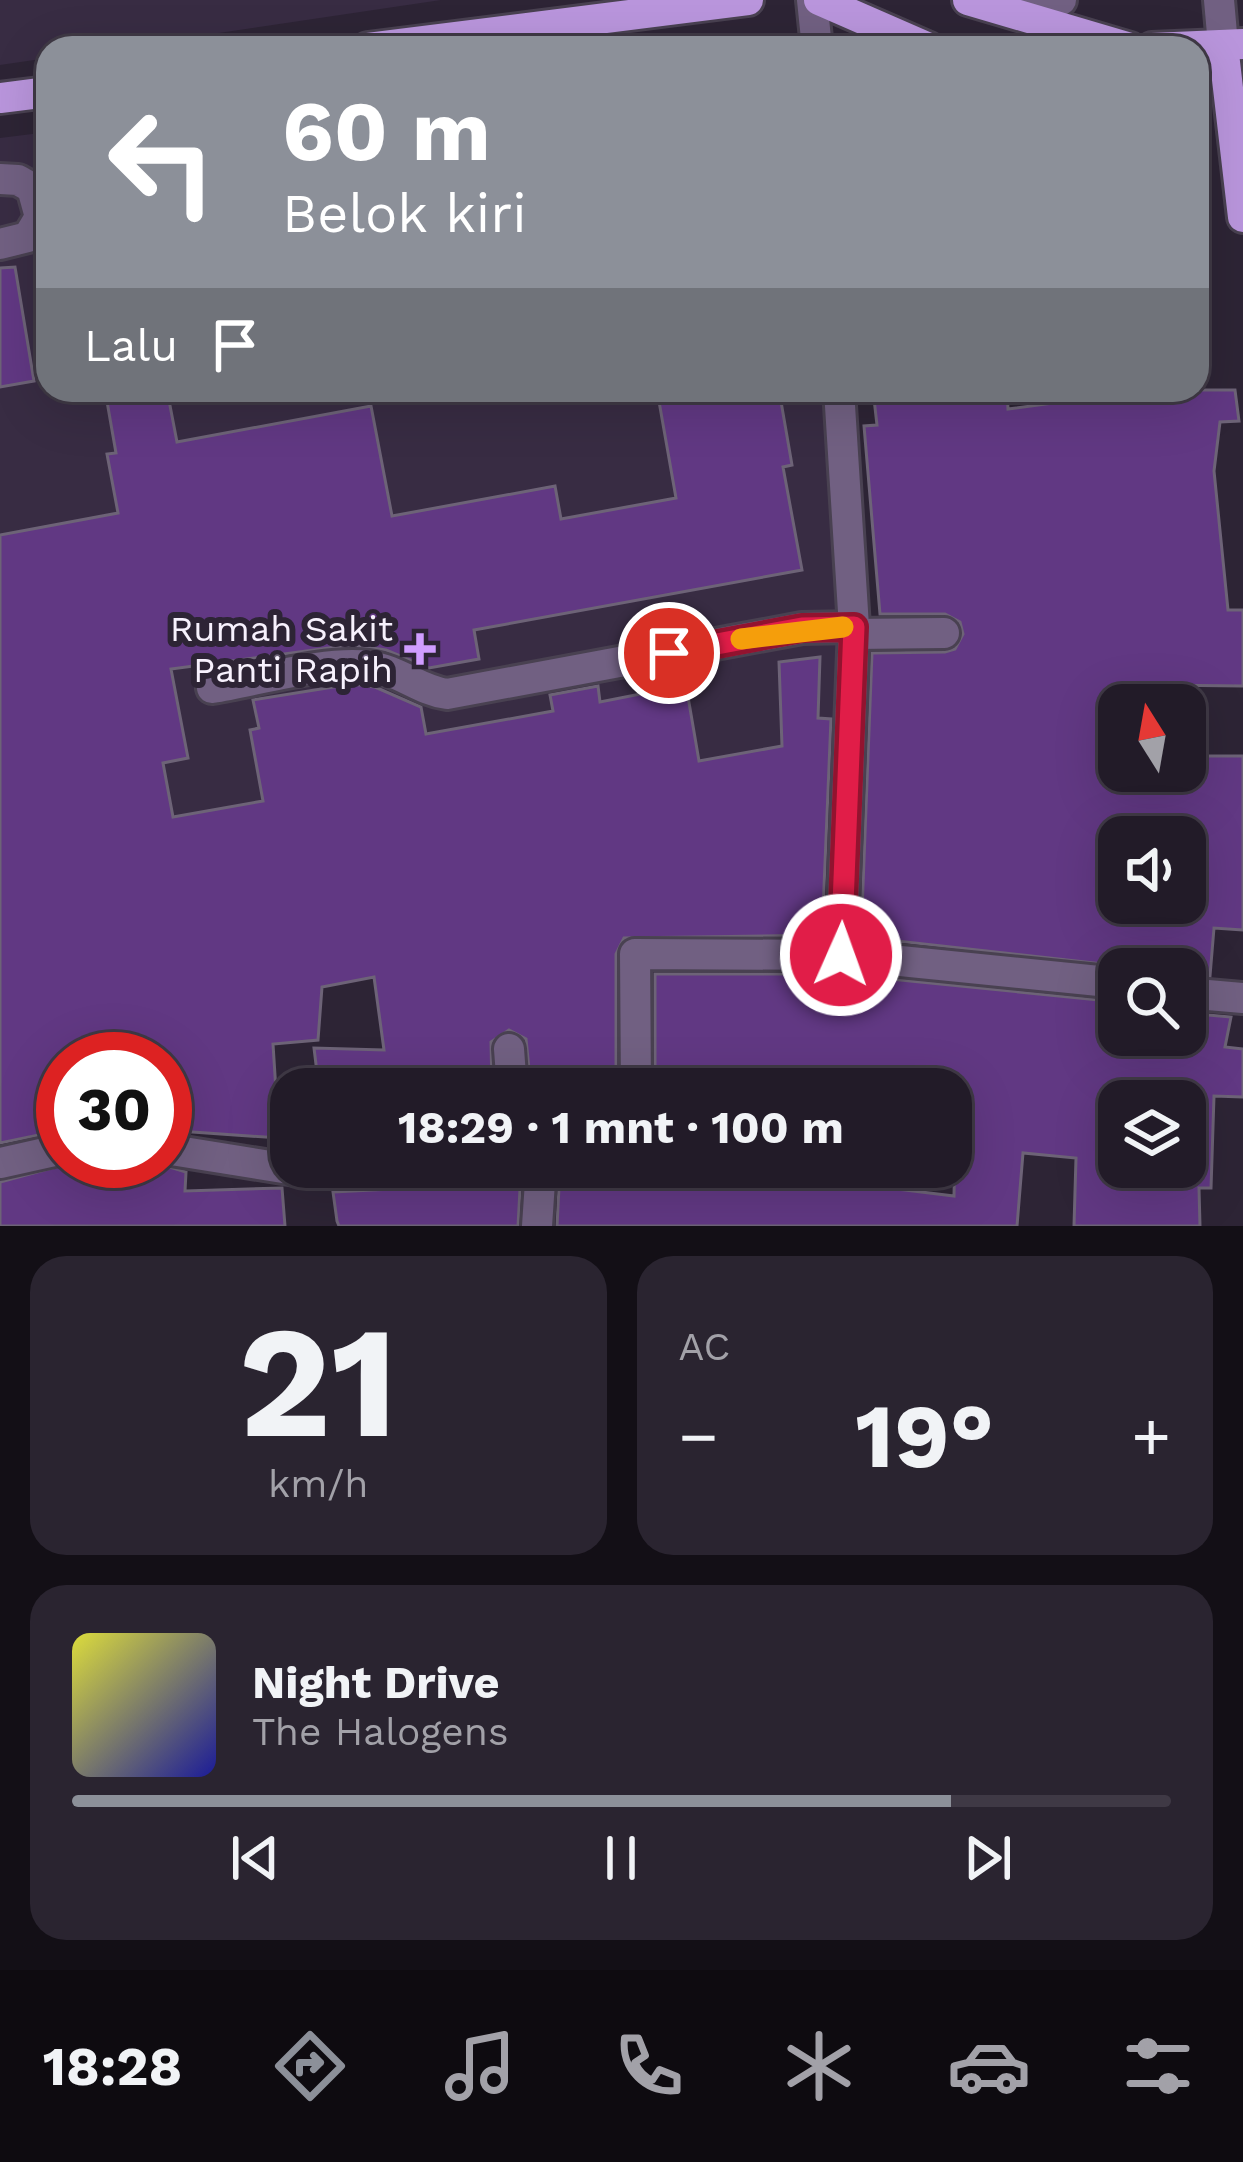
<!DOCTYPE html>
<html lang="id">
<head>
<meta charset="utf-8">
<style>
	:root { --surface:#221b28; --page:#2a2430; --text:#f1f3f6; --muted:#a2a1a8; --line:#3f3945; --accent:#8c9099 }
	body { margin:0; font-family:"Work Sans",sans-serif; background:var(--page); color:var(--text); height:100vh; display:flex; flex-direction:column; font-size:45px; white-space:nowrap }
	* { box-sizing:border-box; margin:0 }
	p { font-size:39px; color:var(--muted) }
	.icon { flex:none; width:66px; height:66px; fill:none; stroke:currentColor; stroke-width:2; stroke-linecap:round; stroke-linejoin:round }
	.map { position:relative; height:1226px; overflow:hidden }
	.drawer { display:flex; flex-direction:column; gap:30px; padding:30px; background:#130f16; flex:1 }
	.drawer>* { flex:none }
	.hud { position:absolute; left:36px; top:36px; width:1173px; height:366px; border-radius:36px; box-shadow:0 12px 48px #0002,0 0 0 3px var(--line); background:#8c9099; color:#fff; overflow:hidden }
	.needle { width:78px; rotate:349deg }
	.controls { position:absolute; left:1098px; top:684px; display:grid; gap:24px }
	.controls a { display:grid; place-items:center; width:108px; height:108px; border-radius:24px; background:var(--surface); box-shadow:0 12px 48px #0002,0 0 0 3px var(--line); font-size:60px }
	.speed { position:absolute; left:36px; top:1032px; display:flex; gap:24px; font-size:60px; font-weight:700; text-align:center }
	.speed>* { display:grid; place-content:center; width:156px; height:156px; border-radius:50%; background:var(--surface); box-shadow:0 12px 48px #0002,0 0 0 3px var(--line); line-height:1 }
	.speed .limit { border:18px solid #d22; background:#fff; color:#111 }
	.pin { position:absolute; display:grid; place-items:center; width:102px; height:102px; color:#fff; margin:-51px; border:6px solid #fff; border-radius:50%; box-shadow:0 3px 12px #0007 }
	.me { position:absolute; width:132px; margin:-66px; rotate:2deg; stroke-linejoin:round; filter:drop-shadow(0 0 9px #0008) }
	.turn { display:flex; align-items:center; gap:42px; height:252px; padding:0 48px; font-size:54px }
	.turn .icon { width:156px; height:156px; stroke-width:2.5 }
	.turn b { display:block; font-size:84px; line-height:102px }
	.then { display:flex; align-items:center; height:114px; padding:0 48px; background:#0003; gap:24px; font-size:45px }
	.big { font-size:90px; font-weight:700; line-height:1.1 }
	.drawer .tile { flex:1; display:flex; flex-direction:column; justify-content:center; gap:18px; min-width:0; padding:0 42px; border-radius:36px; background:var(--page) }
	.drawer .dial { align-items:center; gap:0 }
	.dial b { font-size:156px; line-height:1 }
	.song { display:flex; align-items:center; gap:36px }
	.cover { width:144px; height:144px; border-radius:18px; background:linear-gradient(135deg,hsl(60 70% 55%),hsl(240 70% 35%)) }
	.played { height:12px; border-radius:6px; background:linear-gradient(90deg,var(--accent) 80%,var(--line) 80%) }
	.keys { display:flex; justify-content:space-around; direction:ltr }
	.heat { display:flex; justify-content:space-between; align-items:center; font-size:66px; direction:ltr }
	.drawer .tiles { flex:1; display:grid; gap:30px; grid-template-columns:1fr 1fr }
	.tile:last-child { grid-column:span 2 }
	.trip { position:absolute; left:270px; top:1068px; width:702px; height:120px; border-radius:36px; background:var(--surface); box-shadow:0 12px 48px #0002,0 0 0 3px var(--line); font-weight:700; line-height:120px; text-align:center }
	.tabs { display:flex; height:192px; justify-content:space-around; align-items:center; background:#0e0b10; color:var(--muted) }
	.tabs .icon { width:84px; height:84px }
	.tabs .on { color:var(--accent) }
	.tabs b { font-size:54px; color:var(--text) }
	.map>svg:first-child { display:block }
	.built { fill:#382c43 }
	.building { fill:#613883; stroke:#6d6377; stroke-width:3; fill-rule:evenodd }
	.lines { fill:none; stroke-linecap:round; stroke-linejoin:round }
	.minor-casing { stroke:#494151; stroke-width:36 }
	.major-casing { stroke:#494151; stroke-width:36 }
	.minor { stroke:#716082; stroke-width:30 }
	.major { stroke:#b995dc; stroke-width:30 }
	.route-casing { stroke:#92132f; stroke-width:30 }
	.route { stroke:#e11d48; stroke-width:21 }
	.slow { stroke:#f59e0b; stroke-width:21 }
	.poi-dot { fill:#d09dff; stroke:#2d2435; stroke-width:4.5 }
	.labels { text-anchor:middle; stroke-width:12; stroke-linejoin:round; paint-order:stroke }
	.poi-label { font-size:36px; fill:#f7f1fd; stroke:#2d2435; text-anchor:end }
</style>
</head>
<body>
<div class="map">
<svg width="1243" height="1226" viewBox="0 0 1243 1226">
	<rect width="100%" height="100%" fill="#2d2435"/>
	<g class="built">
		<polygon points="0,0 441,0 117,48 48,48 48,58 0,65"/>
		<polygon points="48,132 48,390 831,390 844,875 732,863 0,980 0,138"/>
	</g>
	<g class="building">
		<polygon points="15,267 34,381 0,387 0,268"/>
		<polygon points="105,390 167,390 177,442 371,406 392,516 555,486 561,519 676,498 657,390 779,390 792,465 783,467 802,570 474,630 479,659 429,668 386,650 351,645 171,669 188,758 163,763 173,817 263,801 250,730 259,728 253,700 352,684 375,687 421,707 426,734 553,711 550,695 598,686 600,702 686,685 699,761 782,746 779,662 820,657 818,718 831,719 822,935 624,938 616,954 616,1089 531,1089 526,1039 509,1030 491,1042 492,1089 319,1089 314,1048 384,1050 374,977 322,987 318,1040 273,1044 279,1138 165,1130 165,1059 63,1059 63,1130 0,1143 0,535 118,513 107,454 116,453"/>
		<path d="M873 390H1007L1008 409 1076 400 1075 390H1235L1239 421 1220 422 1214 471 1228 610H1243V686L1157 685 1158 705H1119V775L1178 780 1177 771H1185V756H1243V930L1214 928 1210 976 861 937 872 653 945 652 955 649 963 634 960 622 945 614H880L864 426 877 425ZM1119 837H1185V903H1119Z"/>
		<path d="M655 974H840L1119 1002V1035H1185V1013L1231 1017 1225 1047 1243 1049V1097L1214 1096 1211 1188H1199L1200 1226H1074L1076 1158 1023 1153 1017 1226H557L560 1168 808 1167 807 1178 954 1196 956 1089H655ZM1119 1101H1185V1167H1119Z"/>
		<polygon points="78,1161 150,1161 186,1172 185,1191 282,1188 285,1226 0,1226 0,1182"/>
		<polygon points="521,1171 518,1226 339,1226 337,1221 333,1192 452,1186 469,1175"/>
	</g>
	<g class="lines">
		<g class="minor-casing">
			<g id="minor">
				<polyline points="812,0 817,48"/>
				<polyline points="1219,0 1223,45"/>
				<polyline points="1001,7 1061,0"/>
				<polyline points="0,179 18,180 32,188 40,217 28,237 0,244"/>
				<polyline points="839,390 854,627 841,955"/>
				<polyline points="854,634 944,633"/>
				<path d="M212 688C256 681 327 660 369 666 399 670 419 690 447 694L802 628 854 627"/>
				<polyline points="1185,993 1243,998"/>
				<polyline points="509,1049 512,1089"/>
				<polyline points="636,1089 635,954 841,955 1119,983"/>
				<polyline points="165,1149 314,1173 451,1167"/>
				<polyline points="0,1163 63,1149"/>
				<polyline points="537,1226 541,1167"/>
			</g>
		</g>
		<g class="major-casing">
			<g id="major">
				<polyline points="819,0 929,48"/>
				<polyline points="968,0 1130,48"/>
				<polyline points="1223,45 1243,217"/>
				<polyline points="368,48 748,0"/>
				<polyline points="1152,48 1243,44"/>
				<polyline points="0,98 48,92"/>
			</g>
		</g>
		<use href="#minor" class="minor"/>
		<use href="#major" class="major"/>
	</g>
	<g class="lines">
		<g class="route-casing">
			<polyline id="route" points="669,653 802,628 854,627 841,955"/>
		</g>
		<use href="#route" class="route"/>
		<polyline class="slow" points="741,639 843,627"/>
	</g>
	<path class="poi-dot" d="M414 631h12v12h12v12h-12v12h-12v-12h-12v-12h12z"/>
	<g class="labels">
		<g class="poi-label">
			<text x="393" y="641">Rumah Sakit<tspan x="393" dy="41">Panti Rapih</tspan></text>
		</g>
	</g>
</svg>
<div class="controls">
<a><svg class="needle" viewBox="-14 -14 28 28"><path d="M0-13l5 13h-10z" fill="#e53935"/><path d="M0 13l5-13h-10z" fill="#a2a1a8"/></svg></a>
<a><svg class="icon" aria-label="sound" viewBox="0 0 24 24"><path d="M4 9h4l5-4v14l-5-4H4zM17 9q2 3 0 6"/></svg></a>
<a><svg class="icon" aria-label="search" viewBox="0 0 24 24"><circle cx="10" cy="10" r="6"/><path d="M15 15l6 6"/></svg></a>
<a><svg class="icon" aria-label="layers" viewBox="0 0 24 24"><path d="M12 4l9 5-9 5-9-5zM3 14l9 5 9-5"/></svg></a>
</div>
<div class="speed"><div class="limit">30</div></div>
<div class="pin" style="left:669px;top:653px;background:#d93025"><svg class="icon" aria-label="arrive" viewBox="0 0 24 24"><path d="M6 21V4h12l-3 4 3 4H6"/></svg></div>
<svg class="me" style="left:841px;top:955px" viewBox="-20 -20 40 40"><circle r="17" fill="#e11d48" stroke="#fff" stroke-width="3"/><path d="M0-11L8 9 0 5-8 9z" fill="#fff"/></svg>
<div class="trip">18:29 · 1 mnt · 100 m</div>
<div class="hud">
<div class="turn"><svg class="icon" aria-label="left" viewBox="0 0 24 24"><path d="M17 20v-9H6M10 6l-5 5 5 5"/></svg><div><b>60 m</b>Belok kiri</div></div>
<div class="then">Lalu<svg class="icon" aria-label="arrive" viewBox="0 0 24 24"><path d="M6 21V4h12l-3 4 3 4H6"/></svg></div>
</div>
</div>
<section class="drawer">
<div class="tiles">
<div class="tile dial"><b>21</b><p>km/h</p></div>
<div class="tile"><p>AC</p>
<div class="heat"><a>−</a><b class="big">19°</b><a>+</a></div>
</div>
<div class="tile">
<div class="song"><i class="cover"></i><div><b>Night Drive</b><p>The Halogens</p></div></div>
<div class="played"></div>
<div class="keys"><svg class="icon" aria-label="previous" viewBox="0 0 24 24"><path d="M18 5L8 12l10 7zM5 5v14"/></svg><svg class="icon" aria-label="pause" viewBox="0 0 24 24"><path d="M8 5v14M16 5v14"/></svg><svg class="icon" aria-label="next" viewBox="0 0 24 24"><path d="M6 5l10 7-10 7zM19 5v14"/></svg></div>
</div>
</div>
</section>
<nav class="tabs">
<b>18:28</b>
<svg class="icon on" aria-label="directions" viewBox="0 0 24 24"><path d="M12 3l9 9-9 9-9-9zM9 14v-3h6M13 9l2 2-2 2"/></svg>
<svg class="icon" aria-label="music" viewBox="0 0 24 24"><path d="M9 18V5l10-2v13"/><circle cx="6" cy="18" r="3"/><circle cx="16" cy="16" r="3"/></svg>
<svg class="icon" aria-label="phone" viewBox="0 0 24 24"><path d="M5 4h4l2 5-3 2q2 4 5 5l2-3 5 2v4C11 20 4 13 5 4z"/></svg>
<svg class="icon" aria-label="climate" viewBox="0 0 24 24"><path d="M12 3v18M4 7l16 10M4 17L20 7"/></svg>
<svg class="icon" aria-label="car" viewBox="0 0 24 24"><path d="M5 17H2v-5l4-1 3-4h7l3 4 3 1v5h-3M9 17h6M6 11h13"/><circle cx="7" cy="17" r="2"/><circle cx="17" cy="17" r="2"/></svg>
<svg class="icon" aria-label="filters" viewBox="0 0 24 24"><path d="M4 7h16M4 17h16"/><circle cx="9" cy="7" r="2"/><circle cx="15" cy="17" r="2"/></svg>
</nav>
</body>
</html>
